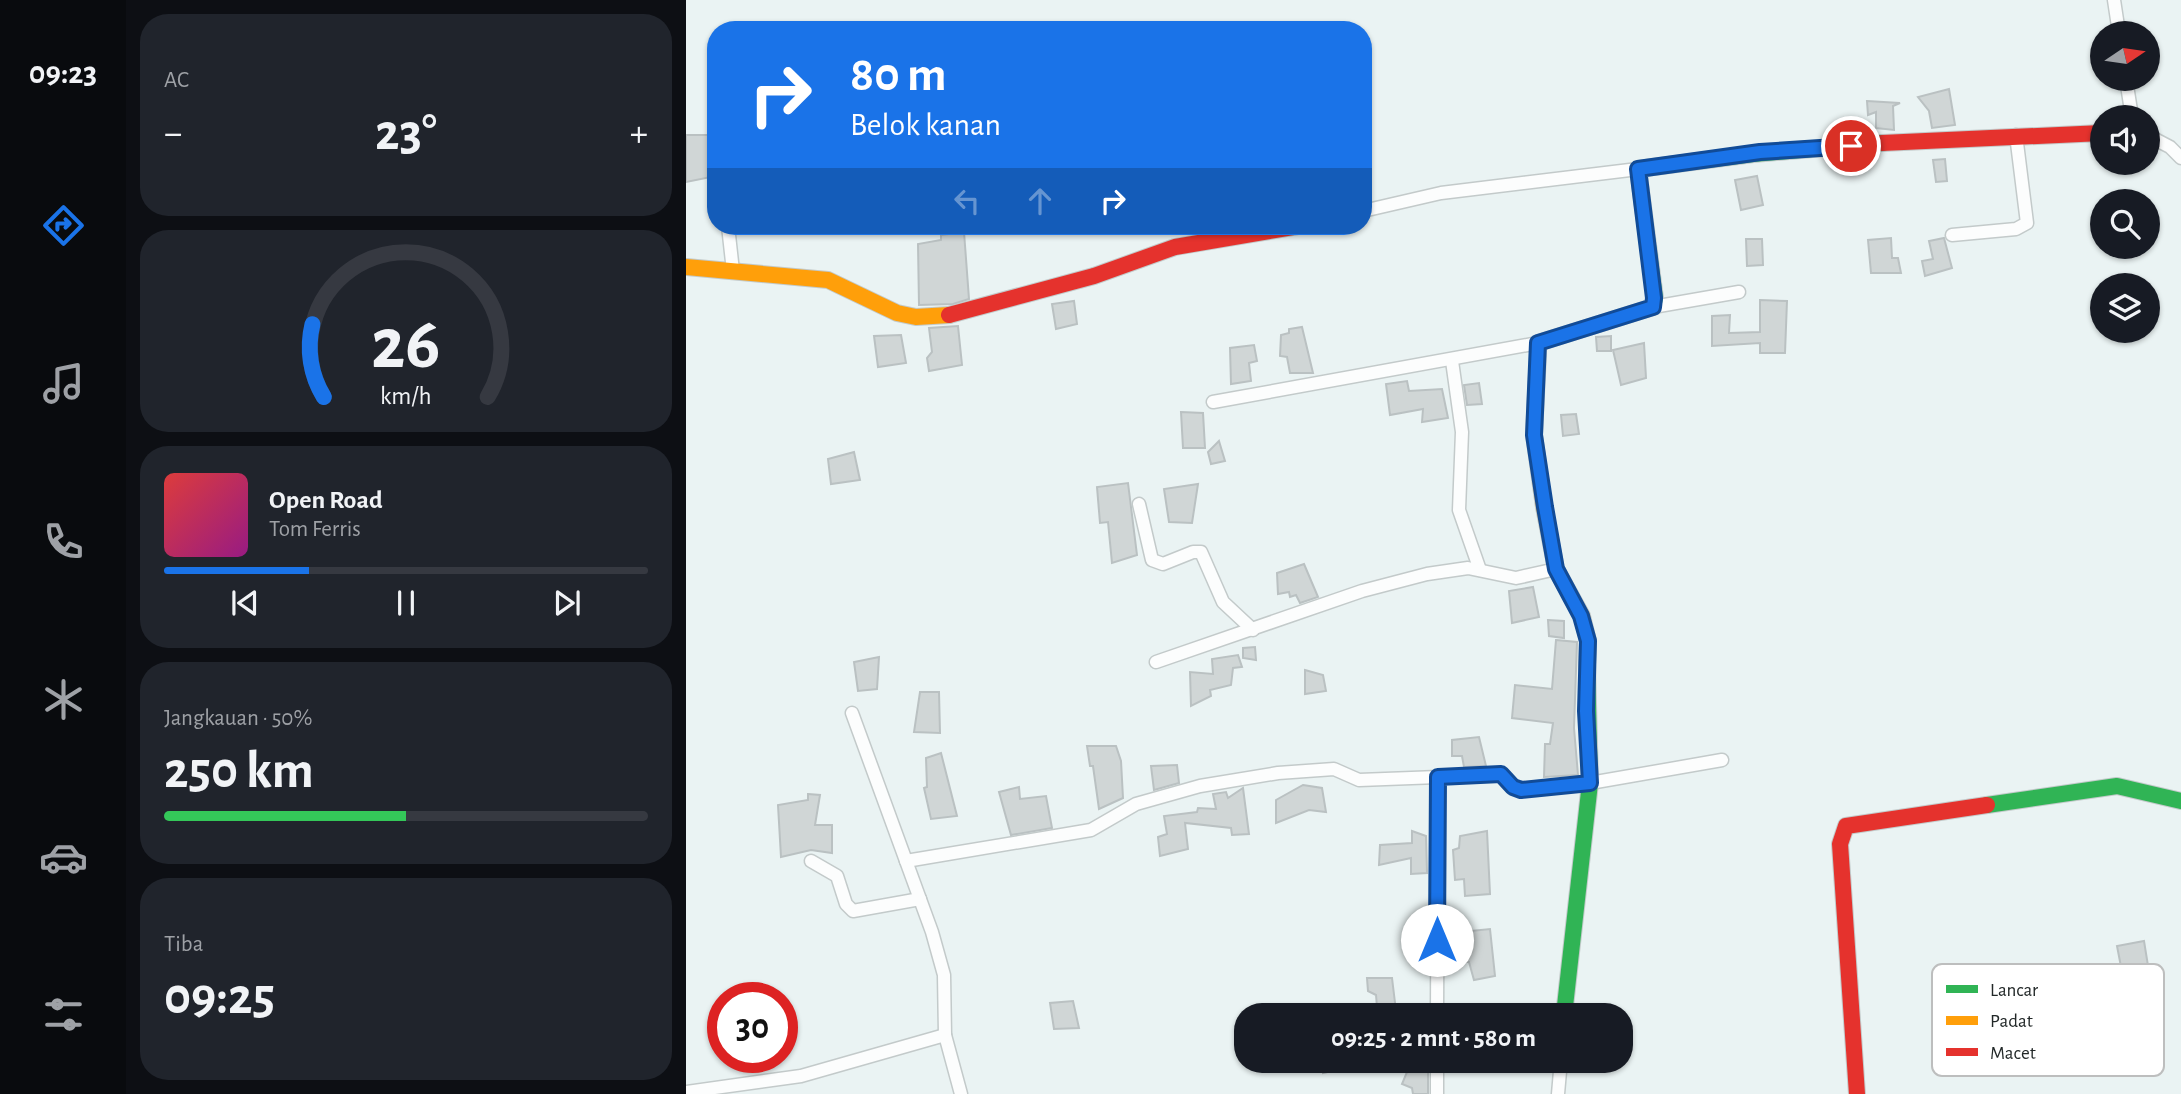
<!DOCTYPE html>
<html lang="id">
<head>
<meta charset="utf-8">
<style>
	:root { --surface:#171b24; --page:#20242c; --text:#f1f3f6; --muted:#9ea1a6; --line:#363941; --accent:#1a73e8 }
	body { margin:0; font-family:"Alegreya Sans",sans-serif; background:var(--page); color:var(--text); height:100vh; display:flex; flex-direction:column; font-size:26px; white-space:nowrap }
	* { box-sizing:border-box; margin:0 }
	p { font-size:23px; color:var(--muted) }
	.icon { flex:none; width:38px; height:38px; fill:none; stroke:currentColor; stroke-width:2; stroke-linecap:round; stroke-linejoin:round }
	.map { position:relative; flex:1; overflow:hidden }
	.side { display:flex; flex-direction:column; gap:14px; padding:14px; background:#0d0f14; width:560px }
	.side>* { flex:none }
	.banner { position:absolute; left:21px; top:21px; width:665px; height:214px; border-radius:28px; box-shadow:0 2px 5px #0004; background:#1a73e8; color:#fff; overflow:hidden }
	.needle { width:46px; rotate:77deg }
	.tools { position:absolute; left:1404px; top:21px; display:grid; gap:14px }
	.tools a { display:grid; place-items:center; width:70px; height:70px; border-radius:50%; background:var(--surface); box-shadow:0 2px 5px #0004; font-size:35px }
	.speed { position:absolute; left:21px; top:982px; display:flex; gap:14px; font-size:35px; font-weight:700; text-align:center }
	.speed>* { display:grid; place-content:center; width:91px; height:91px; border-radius:50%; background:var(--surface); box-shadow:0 2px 5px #0004; line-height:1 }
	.speed .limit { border:10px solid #d22; background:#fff; color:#111 }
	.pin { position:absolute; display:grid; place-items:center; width:60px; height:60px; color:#fff; margin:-30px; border:4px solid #fff; border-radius:50%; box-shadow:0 2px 7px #0007 }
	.me { position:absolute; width:77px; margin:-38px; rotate:0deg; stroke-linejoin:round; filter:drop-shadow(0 0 5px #0008) }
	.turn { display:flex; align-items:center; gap:24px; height:147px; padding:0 28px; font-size:32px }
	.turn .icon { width:91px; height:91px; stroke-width:2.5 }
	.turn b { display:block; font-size:49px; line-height:60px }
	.lanes { display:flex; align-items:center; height:66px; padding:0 28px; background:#0003; justify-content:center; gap:35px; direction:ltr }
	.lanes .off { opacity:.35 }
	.big { font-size:52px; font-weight:600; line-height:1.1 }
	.side .tile { flex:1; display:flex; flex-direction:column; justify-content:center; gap:10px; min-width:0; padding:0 24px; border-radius:28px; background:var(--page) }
	.side .dial { align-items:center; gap:0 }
	.dial svg { height:182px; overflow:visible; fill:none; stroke:var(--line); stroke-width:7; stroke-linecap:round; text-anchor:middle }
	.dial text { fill:var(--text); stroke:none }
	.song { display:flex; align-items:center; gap:21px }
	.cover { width:84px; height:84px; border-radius:10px; background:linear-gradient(135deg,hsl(0 70% 55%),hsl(310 70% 35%)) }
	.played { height:7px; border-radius:4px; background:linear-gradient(90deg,var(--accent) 30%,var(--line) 30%) }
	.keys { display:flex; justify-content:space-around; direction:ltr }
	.heat { display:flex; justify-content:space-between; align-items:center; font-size:38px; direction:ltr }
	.charge { height:10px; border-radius:5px; background:linear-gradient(90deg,#34c759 50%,var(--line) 0) }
	.trip { position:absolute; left:548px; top:1003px; width:399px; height:70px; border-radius:28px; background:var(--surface); box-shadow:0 2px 5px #0004; font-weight:600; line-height:70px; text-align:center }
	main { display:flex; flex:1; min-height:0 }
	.tabs { display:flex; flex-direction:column; width:126px; justify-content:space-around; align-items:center; background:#090b0e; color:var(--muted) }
	.tabs .icon { width:49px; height:49px }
	.tabs .active { color:var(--accent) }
	.tabs b { font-size:32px; color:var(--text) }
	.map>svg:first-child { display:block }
	.building { fill:#d0d6d6; stroke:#bac1c2; stroke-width:2 }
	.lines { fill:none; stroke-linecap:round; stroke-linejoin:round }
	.street-casing { stroke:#c3caca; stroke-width:15 }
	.fast-casing { stroke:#c3caca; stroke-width:18 }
	.slow-casing { stroke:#c3caca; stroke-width:18 }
	.jam-casing { stroke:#c3caca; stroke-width:18 }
	.street { stroke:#fcfdfd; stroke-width:12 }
	.fast { stroke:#30b455; stroke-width:16 }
	.slow { stroke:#ff9f0a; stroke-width:16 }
	.jam { stroke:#e5322d; stroke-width:16 }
	.route-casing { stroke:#114b97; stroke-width:18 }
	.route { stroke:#1a73e8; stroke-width:12 }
	.key { fill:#fff; stroke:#bdbebe; stroke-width:2 }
	.key-label { font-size:19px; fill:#222828 }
</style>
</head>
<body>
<main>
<nav class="tabs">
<b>09:23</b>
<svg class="icon active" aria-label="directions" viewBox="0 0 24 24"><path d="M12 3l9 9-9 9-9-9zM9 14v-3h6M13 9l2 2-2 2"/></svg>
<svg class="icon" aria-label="music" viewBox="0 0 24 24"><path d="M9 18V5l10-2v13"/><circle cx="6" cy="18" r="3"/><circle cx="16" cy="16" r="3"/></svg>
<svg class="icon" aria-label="phone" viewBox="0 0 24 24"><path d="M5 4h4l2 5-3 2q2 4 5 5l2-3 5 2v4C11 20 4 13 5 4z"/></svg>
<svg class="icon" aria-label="climate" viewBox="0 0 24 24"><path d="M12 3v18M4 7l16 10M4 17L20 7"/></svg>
<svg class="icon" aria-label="car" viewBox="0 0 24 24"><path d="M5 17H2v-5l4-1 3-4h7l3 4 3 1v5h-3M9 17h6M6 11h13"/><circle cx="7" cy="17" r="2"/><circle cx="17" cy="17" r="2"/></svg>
<svg class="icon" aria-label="filters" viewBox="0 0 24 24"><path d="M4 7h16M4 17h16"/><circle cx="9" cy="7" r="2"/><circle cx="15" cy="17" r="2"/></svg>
</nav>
<section class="side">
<div class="tile"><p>AC</p>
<div class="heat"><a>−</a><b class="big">23°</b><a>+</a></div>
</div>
<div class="tile dial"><svg viewBox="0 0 100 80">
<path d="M14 69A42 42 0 1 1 86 69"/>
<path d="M14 69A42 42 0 0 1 9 37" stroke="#1a73e8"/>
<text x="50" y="56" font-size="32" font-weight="700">26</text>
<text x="50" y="72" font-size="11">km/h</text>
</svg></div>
<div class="tile">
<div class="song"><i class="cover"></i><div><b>Open Road</b><p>Tom Ferris</p></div></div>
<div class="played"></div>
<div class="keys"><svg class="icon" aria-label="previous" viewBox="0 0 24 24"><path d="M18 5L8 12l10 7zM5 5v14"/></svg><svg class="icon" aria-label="pause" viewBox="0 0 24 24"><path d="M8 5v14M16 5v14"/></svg><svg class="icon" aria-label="next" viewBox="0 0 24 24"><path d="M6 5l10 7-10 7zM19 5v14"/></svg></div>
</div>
<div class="tile"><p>Jangkauan · 50%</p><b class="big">250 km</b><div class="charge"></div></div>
<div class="tile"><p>Tiba</p><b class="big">09:25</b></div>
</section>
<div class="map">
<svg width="1495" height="1094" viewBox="0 0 1495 1094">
	<rect width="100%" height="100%" fill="#eaf3f3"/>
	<g class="building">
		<polygon points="1263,89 1269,125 1246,128 1243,111 1232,97"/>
		<polygon points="1181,101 1214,103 1207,106 1208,130 1190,128 1190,112 1182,115"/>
		<polygon points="0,135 30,135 30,176 0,182"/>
		<polygon points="1259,159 1261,181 1250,182 1247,160"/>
		<polygon points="1071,176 1077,205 1055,210 1049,180"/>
		<polygon points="278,232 283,299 267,304 233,305 232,244 255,240 255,235"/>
		<polygon points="1205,238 1206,258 1212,258 1215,273 1185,273 1182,240"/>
		<polygon points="1258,238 1266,268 1239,276 1236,261 1247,259 1243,241"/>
		<polygon points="1060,239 1076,239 1077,265 1061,266"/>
		<polygon points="1074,300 1101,301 1099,353 1074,353 1074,343 1026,346 1026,316 1044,315 1043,333 1074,332"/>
		<polygon points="388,301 391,324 370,329 366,304"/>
		<polygon points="272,326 276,365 243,371 241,358 246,352 243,328"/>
		<polygon points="616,327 627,373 604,373 601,357 594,356 595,335 603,333 603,329"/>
		<polygon points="215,335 220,363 192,367 188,336"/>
		<polygon points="925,336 925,351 911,351 910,337"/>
		<polygon points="958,343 960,378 935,385 927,350"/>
		<polygon points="568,345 571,361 563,363 565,381 545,384 544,348"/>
		<polygon points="721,381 723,391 756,389 762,418 736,422 737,409 704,415 700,384"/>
		<polygon points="793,383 796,404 781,405 778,385"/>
		<polygon points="495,412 517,413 519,448 497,448"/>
		<polygon points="890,414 893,434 877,436 875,415"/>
		<polygon points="533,441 539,461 525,464 522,452"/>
		<polygon points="168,452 174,480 145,484 142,459"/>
		<polygon points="442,483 451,555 426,563 422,522 414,523 411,487"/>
		<polygon points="512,484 506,523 483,522 478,489"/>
		<polygon points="618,564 632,597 614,603 610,595 604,597 603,592 592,594 591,573"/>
		<polygon points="847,587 853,617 826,623 823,591"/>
		<polygon points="862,620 878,621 878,638 863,636"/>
		<polygon points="870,640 891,642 888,728 892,775 858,777 859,744 864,744 867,723 826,718 829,685 866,689"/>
		<polygon points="569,647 570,660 557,658 557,648"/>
		<polygon points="552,655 556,667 547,668 545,685 524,690 525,696 505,706 504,672 527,674 526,659"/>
		<polygon points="193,657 191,689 172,691 168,662"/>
		<polygon points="619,670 637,675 640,691 619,694"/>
		<polygon points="234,692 253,692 254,733 228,732"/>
		<polygon points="793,737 800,766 778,767 776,756 766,756 766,740"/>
		<polygon points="401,746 430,746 435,761 437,798 413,809 407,766 404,766"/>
		<polygon points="255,753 271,816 245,819 238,788 241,787 240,758"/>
		<polygon points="491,765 493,783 468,790 465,766"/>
		<polygon points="617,785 636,788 640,812 623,810 590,823 590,800"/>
		<polygon points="333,787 334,799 360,796 366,828 325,835 313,792"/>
		<polygon points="557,788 563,834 546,835 545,828 499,823 502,849 474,856 472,837 481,834 478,816 511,812 512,808 530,809 527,794 540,792 542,798"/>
		<polygon points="122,794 134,795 129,825 146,825 146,853 125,850 95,857 92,805 122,800"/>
		<polygon points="726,831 740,836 741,873 725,874 725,858 693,865 694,845 726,843"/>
		<polygon points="801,831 804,894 779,896 778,879 769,880 767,850 773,848 774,836"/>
		<polygon points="804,929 809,976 788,980 783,962 775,962 774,943 762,948 765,933"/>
		<polygon points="1458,941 1463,972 1437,977 1431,946"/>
		<polygon points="681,978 706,978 710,1011 691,1007 690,995 682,991"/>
		<polygon points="387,1001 393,1028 368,1029 364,1003"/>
		<polygon points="635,1060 670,1060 670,1066 637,1073"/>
		<polygon points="726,1060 742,1060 742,1094 727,1094 726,1088 716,1084"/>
	</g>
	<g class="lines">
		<g class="street-casing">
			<g id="street">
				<polyline points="1428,0 1433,33"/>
				<polyline points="1440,79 1446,117"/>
				<polyline points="1461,135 1484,147 1495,158"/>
				<polyline points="677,211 755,193 952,169"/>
				<polyline points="42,226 47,271"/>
				<polyline points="1266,235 1330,229 1341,223 1330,135"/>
				<polyline points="967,307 1053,292"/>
				<polyline points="766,361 776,432 773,510 794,570"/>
				<polyline points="527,402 852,343"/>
				<polyline points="453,504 466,560 477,564 507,552 515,552 537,602 567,630"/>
				<polyline points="470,662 676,591 741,574 782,568 830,578 870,569"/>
				<polyline points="166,713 246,932 258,975 259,1035"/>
				<polyline points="125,861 151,876 160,904 167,911 234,899"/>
				<polyline points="220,861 405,830 450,804 514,786 592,773 648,769 673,780 752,777"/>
				<polyline points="751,1015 752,777 815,774 827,787 835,790 904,783 1036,760"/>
				<polyline points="0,1092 115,1076 259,1035 275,1094"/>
				<polyline points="751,1094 751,1060"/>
				<polyline points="872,1094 875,1060"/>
			</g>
		</g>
		<g class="fast-casing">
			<g id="fast">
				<polyline points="852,354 852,343 967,307 969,298 952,169 1067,154 1196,143"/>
				<polyline points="1301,805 1431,786 1495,801"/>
				<polyline points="878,1015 904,783 901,664"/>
			</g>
		</g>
		<g class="slow-casing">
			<g id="slow">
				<polyline points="0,267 142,280 211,313 230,317 263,315"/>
				<polyline points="852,354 848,435 858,507 870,569 896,616 902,641 901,664"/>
			</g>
		</g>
		<g class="jam-casing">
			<g id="jam">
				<polyline points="1196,143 1416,133"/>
				<polyline points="263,315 408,276 489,247 613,226"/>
				<polyline points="1171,1094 1154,844 1160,826 1301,805"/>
			</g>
		</g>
		<use href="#street" class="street"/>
		<use href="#fast" class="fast"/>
		<use href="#slow" class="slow"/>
		<use href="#jam" class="jam"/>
	</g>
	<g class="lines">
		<g class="route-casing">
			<polyline id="route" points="751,940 752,777 815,774 827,787 835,790 904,783 900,711 902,641 895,616 870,569 859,507 848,435 852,343 967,307 968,298 952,169 1074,152 1165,146"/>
		</g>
		<use href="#route" class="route"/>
	</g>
	<rect x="1246" y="964" width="232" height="112" rx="10" class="key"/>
	<rect x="1260" y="985" width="32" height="8" fill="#30b455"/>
	<rect x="1260" y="1016" width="32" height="9" fill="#ff9f0a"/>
	<rect x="1260" y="1048" width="32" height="8" fill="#e5322d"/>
	<g class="key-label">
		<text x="1304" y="996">Lancar</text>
		<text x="1304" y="1027">Padat</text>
		<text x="1304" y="1059">Macet</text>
	</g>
</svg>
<div class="tools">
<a><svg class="needle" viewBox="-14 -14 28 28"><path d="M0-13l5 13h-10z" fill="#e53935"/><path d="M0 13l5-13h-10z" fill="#9ea1a6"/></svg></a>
<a><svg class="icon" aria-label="sound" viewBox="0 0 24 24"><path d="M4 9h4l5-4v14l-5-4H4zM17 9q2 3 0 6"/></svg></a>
<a><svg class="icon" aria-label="search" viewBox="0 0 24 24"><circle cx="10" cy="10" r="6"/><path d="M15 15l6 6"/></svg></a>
<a><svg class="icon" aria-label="layers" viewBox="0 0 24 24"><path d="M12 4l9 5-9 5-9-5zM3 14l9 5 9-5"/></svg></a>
</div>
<div class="speed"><div class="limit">30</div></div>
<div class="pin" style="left:1165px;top:146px;background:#d93025"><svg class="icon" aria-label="arrive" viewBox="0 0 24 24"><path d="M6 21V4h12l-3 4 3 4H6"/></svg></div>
<svg class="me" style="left:751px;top:940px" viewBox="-20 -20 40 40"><circle r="19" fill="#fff"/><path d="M0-13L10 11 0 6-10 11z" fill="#1a73e8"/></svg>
<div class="trip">09:25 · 2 mnt · 580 m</div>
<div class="banner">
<div class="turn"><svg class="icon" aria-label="right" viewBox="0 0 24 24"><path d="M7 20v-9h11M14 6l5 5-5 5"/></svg><div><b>80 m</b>Belok kanan</div></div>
<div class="lanes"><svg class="icon off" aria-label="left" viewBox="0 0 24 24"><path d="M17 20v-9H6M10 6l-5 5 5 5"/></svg><svg class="icon off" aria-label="ahead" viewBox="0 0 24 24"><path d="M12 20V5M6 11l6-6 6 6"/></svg><svg class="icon" aria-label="right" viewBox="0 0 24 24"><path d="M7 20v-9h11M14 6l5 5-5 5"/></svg></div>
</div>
</div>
</main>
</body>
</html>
